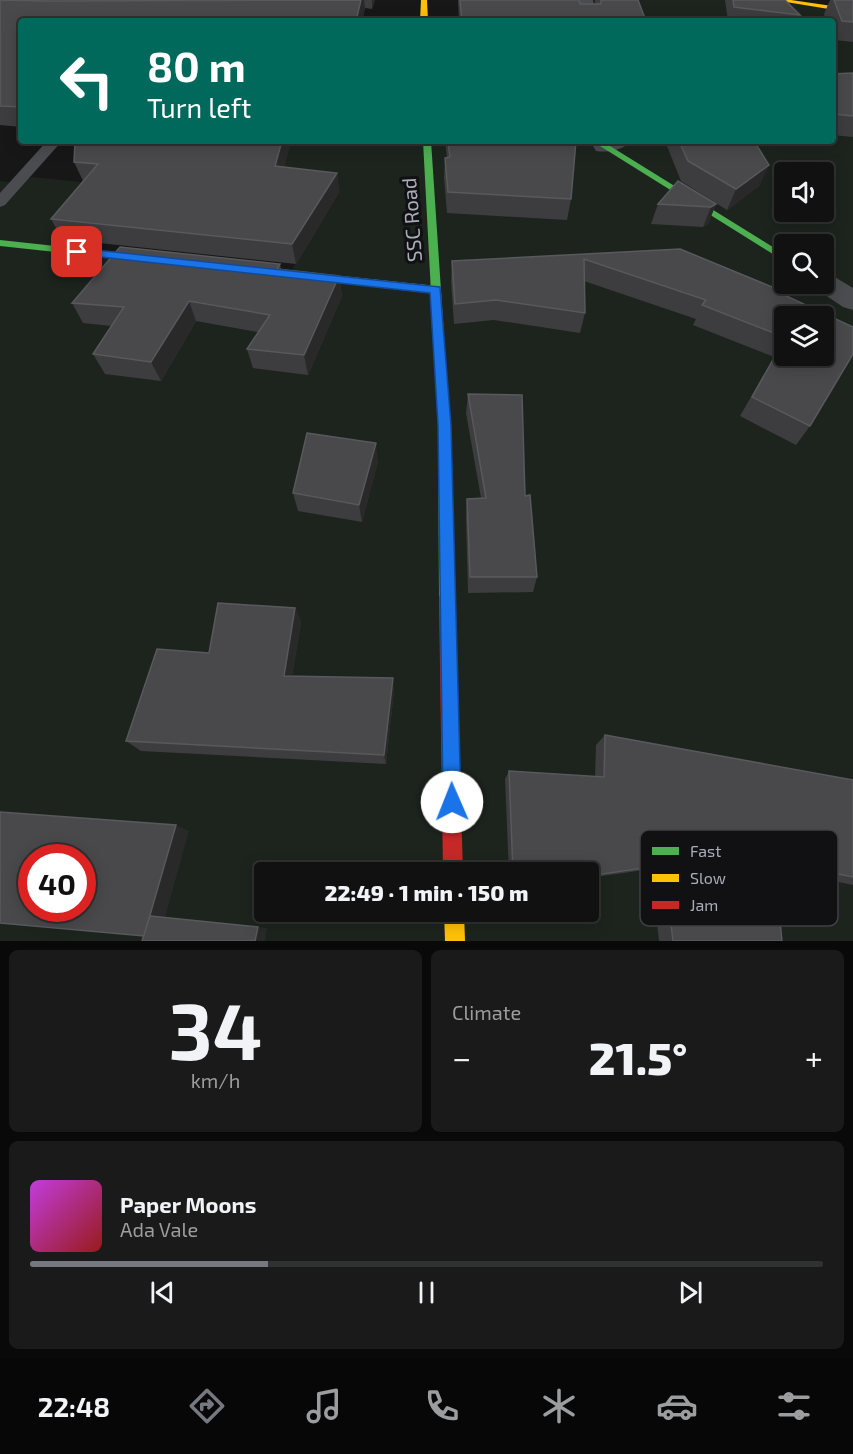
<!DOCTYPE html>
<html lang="en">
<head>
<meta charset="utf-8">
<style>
	:root { --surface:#111; --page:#1a1a1a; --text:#f1f3f6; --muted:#9c9d9f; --line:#303131; --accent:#757880 }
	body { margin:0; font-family:"Exo 2",sans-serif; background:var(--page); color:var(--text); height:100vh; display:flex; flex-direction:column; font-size:22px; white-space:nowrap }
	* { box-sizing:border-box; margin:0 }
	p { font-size:20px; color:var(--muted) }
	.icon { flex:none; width:33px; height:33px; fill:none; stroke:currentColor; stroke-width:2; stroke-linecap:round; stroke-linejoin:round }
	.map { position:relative; height:941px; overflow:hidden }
	.drawer { display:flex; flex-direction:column; gap:9px; padding:9px; background:#090909; flex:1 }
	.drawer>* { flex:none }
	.guide { position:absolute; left:18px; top:18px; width:818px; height:126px; border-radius:6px; box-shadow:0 3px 15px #0003,0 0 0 2px var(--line); background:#00695c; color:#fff; overflow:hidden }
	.buttons { position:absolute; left:774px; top:162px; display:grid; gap:12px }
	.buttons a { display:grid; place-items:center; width:60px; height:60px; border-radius:6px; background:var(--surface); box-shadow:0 3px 15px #0003,0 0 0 2px var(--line); font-size:30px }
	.speed { position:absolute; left:18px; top:844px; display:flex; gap:12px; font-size:30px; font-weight:700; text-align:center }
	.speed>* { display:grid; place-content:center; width:78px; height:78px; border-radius:50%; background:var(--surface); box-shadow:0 3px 15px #0003,0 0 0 2px var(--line); line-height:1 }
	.speed .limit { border:9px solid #d22; background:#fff; color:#111 }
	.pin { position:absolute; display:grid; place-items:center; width:51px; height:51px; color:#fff; margin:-26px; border-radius:12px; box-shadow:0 3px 9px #0006 }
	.me { position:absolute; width:66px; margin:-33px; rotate:359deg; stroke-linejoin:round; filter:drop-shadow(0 0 4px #0008) }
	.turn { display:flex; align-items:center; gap:21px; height:126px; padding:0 30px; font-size:27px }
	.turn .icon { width:78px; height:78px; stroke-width:2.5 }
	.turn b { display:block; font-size:42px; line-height:51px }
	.big { font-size:45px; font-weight:800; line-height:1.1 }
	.drawer .tile { flex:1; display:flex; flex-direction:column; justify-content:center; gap:9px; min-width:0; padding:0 21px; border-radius:9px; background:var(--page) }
	.drawer .dial { align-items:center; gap:0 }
	.dial b { font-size:78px; line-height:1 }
	.song { display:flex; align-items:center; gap:18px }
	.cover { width:72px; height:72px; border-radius:9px; background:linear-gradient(135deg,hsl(290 70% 55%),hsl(0 70% 35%)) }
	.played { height:6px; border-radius:3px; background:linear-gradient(90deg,var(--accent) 30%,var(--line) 30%) }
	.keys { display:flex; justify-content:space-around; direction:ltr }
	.heat { display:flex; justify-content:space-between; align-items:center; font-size:33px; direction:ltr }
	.drawer .tiles { flex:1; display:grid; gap:9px; grid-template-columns:1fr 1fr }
	.tile:last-child { grid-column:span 2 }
	.trip { position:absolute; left:254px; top:862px; width:345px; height:60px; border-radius:6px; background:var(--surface); box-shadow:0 3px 15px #0003,0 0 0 2px var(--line); font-weight:800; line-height:60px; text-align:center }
	.dock { display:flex; height:96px; justify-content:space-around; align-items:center; background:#070707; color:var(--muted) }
	.dock .icon { width:42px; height:42px }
	.dock .active { color:var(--accent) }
	.dock b { font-size:27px; color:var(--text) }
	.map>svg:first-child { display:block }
	.green { fill:#1d241e; fill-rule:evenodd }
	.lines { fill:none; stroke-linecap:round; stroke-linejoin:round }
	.lane { fill:#4b4c50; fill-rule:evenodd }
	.street { fill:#4b4c50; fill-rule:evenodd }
	.fast { fill:#4caf50; fill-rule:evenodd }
	.slow { fill:#ffc107; fill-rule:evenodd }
	.jam { fill:#c62828; fill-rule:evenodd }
	.wall { fill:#3d3d3f; fill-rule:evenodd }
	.shaded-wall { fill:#29292a }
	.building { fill:#49494c; stroke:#58595d; stroke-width:1.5; fill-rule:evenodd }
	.route { fill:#1a73e8; stroke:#114b97; stroke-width:1.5 }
	.labels { text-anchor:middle; stroke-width:6; stroke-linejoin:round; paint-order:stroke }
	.street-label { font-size:20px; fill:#a8adb8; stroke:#111113 }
	.key { fill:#111113; stroke:#3e4045; stroke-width:1.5 }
	.key-label { font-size:16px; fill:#a8adb8 }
</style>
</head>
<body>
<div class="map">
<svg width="853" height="941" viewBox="0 0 853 941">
	<rect width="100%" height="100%" fill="#171717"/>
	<path class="green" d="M585 0H777L853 11V941H455L454 912H588V873H264V912H448V941H0V181L17 183 32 177 120 186 80 217 54 248 289 274 339 194 217 141H832V21H587ZM784 172H824V212H784ZM784 244H824V284H784ZM784 316H824V356H784ZM32 858H82V909H32Z"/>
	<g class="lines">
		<polygon class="lane" points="47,141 62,141 5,205 0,207 0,193"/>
		<g class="street">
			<polygon points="577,0 593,0 596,21 578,21"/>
			<path d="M597 141H631C624 150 607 153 596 151L593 146Z"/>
			<polygon points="824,273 833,276 853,288 853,310 843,307 815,288 812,284 824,284"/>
		</g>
		<g class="fast">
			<polygon points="423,141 431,141 450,425 455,597 452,602 447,604 442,602 439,597 438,425"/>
			<polygon points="592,141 602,141 784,254 784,261"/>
			<polygon points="0,240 157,257 162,260 157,263 0,246"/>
		</g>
		<g class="slow">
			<polygon points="421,0 427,0 428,21 420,21"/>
			<polygon points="774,0 791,0 853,9 853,13"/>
			<polygon points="294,271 436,286 441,290 436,294 290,277 290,273"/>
			<polygon points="444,912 464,912 465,941 445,941"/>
		</g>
		<polygon class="jam" points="447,590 452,592 455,597 463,873 443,873 439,597 442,592"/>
	</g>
	<g class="wall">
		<polygon points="0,0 375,0 372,9 365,8 362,21 21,21 21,127 0,125"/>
		<polygon points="458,0 579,0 580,4 595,4 595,0 638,0 646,21 459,21"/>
		<polygon points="725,0 785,0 800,15 797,21 728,21"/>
		<polygon points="827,0 853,0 853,42 834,40 832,37 832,21 826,21 824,14 830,0"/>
		<polygon points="853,73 853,137 832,135 832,74"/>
		<polygon points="291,141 284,167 337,173 339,193 296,264 62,239 51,219 83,181 74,162"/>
		<polygon points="445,141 576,141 571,199 567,220 447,213 444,178 445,158 447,158"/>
		<polygon points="665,141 755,141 754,141 760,185 727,210 681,181"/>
		<polygon points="658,204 716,204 708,224 703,227 651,224"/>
		<path d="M680 249 782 291 781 293 853 327V354L810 426 796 445 740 416 774 357 693 325 696 319 584 281 585 313 580 333 494 320 454 324 451 282 452 261ZM784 316H824V356H784Z"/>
		<polygon points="280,264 281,269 339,276 342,296 308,375 253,368 247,349 258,332 196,321 161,381 105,374 93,354 112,326 83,323 72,303"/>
		<polygon points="468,394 525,496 537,577 533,592 468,593 466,517 467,499 481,498 466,413"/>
		<polygon points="378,461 362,522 298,511 293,493"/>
		<polygon points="295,608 301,622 292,676 394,690 386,764 141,751 126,741 209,653"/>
		<polygon points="605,735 853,780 853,885 775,869 782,941 659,941 651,869 588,878 588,873 509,873 505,779 509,771 595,777 596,745"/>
	</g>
	<g class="shaded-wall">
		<polygon points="361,0 364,0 365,8 362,21 356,21"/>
		<polygon points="372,0 375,0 372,9"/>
		<polygon points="282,141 291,141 279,187 275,166"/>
		<polygon points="769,165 760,185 727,210 736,189"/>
		<polygon points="337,173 339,193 296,264 292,244"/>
		<polygon points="716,204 708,224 703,227 711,207"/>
		<polygon points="339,276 342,296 308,375 304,355"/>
		<polygon points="189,301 196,321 161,381 151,362"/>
		<polygon points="376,443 378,461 362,522 359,505"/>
		<polygon points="295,608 301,622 290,688 284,676"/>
		<polygon points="393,678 394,690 386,764 384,755"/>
		<polygon points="176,825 189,831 165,917 144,936"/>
		<polygon points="258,927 267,928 265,941 255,941"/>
	</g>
	<g class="building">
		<polygon points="0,0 50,1 361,0 356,21 21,21 21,107 0,106"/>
		<polygon points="460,0 579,0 580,4 601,4 601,0 638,0 646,21 462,21"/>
		<polygon points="733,0 785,0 800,15 734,7"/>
		<polygon points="834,0 853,0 853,22 842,21"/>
		<polygon points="853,73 853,116 834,114 832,110 832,74"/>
		<polygon points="75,141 282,141 275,166 337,173 292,244 51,219 98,164 74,162"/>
		<polygon points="448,141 576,141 571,199 448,192 445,158 450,157"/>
		<polygon points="679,141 754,141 769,165 736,189 688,161"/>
		<polygon points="678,181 716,204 711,207 658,204"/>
		<polygon points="120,247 280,264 277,269 339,276 304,355 247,349 270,315 189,301 151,362 93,354 124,307 72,303"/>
		<polygon points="680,249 782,291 780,293 853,327 853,354 810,426 752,397 784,340 784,356 824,356 824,316 784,316 784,337 702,305 706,300 584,259 585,313 496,300 455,304 452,261"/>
		<polygon points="468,394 522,395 525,496 530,495 537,577 470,577 467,499 486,498"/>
		<polygon points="307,433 376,443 359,505 293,493"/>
		<polygon points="218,603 295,608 284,676 393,678 384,755 126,741 157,649 209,653"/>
		<polygon points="605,735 853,780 853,877 774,861 782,941 673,941 664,865 588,876 588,873 513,873 509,771 604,777"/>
		<path d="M0 812 176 825 144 936 0 923ZM32 858H82V909H32Z"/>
		<polygon points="150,916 258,927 255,941 142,941"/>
	</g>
	<polygon class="route" points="77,248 440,287 451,425 461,802 458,809 452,811 445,809 443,802 438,425 430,293 73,254 72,252"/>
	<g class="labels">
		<g class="street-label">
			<text transform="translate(412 220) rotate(-94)" y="7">SSC Road</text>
		</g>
	</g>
	<rect x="640" y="830" width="198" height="96" rx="9" class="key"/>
	<rect x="652" y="847" width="27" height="8" fill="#4caf50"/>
	<rect x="652" y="874" width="27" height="8" fill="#ffc107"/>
	<rect x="652" y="901" width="27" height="8" fill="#c62828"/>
	<g class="key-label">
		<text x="690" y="857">Fast</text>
		<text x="690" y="884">Slow</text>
		<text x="690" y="911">Jam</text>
	</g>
</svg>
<div class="buttons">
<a><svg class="icon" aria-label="sound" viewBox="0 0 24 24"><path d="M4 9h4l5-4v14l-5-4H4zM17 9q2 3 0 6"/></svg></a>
<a><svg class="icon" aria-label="search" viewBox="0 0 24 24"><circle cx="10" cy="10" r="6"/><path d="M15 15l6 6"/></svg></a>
<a><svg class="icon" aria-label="layers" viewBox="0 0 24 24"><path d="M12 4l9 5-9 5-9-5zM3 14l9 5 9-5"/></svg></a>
</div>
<div class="speed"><div class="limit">40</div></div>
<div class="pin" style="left:77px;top:252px;background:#d93025"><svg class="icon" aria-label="arrive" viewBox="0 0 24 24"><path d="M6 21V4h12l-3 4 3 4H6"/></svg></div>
<svg class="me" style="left:452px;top:802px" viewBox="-20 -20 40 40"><circle r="19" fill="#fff"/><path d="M0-13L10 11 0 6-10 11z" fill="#1a73e8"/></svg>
<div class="trip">22:49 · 1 min · 150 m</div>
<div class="guide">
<div class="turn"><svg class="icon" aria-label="left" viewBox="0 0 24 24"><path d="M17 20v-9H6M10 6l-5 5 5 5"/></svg><div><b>80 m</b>Turn left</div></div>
</div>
</div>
<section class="drawer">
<div class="tiles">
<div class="tile dial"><b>34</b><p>km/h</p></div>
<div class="tile"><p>Climate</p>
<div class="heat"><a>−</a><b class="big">21.5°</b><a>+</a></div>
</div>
<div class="tile">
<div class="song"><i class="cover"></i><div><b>Paper Moons</b><p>Ada Vale</p></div></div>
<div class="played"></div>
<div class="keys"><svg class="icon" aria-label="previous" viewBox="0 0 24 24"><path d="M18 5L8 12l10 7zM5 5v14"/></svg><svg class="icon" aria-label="pause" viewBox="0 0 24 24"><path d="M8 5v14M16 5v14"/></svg><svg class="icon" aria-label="next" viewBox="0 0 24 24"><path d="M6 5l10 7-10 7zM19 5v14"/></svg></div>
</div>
</div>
</section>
<nav class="dock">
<b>22:48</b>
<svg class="icon active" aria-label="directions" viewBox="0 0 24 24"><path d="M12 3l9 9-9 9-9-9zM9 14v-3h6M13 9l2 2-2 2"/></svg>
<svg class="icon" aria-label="music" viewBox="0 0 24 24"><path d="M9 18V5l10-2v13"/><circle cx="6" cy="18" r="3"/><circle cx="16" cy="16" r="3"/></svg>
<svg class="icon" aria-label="phone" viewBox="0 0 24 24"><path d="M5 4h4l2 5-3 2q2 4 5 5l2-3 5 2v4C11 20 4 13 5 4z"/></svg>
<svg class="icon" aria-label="climate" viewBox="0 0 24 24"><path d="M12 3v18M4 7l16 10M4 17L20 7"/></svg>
<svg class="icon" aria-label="car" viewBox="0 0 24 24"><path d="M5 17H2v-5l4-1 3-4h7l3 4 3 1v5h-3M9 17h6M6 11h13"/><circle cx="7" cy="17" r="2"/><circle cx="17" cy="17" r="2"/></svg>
<svg class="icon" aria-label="filters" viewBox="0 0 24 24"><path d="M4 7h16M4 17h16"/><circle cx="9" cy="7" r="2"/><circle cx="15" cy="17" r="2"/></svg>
</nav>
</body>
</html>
